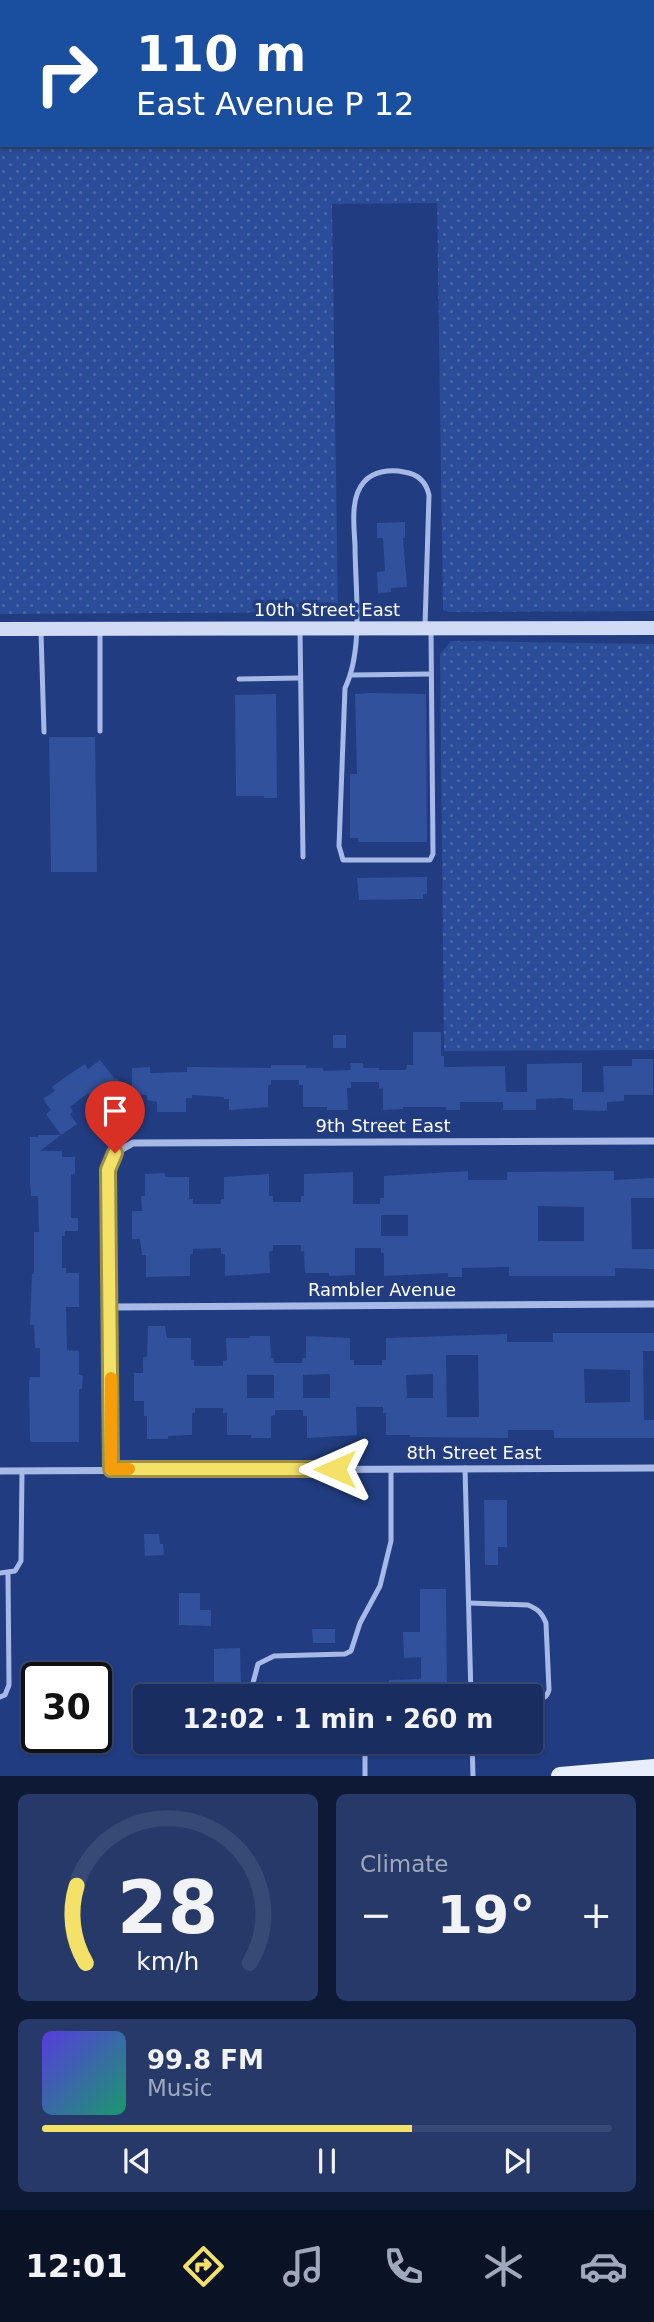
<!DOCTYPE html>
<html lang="en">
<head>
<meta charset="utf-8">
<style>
	:root { --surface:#192d60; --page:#263969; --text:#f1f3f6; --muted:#9fa8bd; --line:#374975; --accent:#f4e168 }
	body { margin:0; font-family:"DejaVu Sans",sans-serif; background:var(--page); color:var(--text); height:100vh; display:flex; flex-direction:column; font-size:26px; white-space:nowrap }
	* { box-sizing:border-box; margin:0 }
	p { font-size:23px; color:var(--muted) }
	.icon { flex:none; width:38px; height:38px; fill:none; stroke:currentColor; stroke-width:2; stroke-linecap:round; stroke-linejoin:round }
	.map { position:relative; height:1776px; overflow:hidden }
	.details { display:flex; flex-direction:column; gap:18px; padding:18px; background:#0e1935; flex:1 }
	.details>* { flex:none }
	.banner { position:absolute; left:0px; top:0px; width:654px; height:147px; box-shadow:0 2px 5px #0004,0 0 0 2px var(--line); background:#1a4fa0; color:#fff; overflow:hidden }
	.speed { position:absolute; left:21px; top:1662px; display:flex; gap:14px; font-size:35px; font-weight:700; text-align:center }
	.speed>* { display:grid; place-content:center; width:91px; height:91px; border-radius:50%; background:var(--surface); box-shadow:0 2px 5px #0004,0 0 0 2px var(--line); line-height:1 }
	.speed .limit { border:4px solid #111; border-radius:10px; background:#fff; color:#111 }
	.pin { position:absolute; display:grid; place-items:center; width:60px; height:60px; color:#fff; margin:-72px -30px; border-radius:50% 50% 50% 0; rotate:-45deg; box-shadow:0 0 7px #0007 }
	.pin .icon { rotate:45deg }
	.me { position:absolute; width:77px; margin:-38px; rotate:270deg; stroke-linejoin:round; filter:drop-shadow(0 0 5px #0008) }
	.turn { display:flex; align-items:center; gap:24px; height:147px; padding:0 21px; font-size:32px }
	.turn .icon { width:91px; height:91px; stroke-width:2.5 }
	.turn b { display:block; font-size:49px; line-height:60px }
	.big { font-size:52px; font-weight:700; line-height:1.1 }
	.details .tile { flex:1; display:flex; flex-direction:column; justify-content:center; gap:10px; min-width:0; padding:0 24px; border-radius:10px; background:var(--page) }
	.details .dial { align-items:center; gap:0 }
	.dial svg { height:182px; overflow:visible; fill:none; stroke:var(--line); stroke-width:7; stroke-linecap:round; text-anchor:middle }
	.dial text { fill:var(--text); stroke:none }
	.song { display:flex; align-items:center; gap:21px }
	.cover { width:84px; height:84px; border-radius:10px; background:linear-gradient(135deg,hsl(250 70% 55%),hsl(160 70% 35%)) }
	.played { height:7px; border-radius:4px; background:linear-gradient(90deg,var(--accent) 65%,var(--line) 65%) }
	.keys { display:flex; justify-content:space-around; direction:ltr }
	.heat { display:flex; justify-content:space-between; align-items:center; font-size:38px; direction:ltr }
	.details .tiles { flex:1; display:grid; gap:18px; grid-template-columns:1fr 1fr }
	.tile:last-child { grid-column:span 2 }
	.trip { position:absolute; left:133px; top:1684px; width:410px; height:70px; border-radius:7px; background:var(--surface); box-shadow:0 2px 5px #0004,0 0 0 2px var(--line); font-weight:700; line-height:70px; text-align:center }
	.menu { display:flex; height:112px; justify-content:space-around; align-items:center; background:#0a1226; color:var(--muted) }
	.menu .icon { width:49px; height:49px }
	.menu .selected { color:var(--accent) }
	.menu b { font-size:32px; color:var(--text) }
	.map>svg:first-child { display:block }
	.grass { fill:url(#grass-dots); fill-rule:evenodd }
	.building { fill:#31519d; fill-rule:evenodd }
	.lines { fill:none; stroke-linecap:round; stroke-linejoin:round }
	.service { stroke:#a7bae7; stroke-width:5 }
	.minor { stroke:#a7bae7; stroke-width:7 }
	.secondary { stroke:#d1dbf6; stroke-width:14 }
	.primary { stroke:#e9eefd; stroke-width:18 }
	.route-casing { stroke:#9f9244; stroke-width:18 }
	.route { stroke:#f4e168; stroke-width:12 }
	.slow { stroke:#f59e0b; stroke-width:12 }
	.labels { text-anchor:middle; stroke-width:7; stroke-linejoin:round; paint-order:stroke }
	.street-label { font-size:18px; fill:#fff; stroke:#213c80 }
</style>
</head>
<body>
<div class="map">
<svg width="654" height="1776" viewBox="0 0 654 1776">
	<defs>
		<pattern id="grass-dots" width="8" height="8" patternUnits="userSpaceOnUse" patternTransform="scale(1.75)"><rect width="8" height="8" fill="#2b4c98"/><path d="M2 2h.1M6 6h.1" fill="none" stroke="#4b67a7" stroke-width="1.8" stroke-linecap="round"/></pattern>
	</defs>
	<rect width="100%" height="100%" fill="#213c80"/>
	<g class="grass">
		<path d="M0 0H654V611L449 612 443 610 437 203 332 204 338 612 0 614ZM2 2H653V145H2Z"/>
		<polygon points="451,641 654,644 654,1050 444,1051 440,654"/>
	</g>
	<g class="building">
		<polygon points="405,522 405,538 403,538 407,587 391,588 391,592 378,593 377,572 385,571 383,538 377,538 377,523"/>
		<polygon points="370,693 426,694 427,842 358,842 358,838 350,838 350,774 357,774 355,694"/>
		<polygon points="276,694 277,798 264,798 264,796 236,796 235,695"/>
		<polygon points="49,737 95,737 97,872 51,872"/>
		<polygon points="427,877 427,894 423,894 423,899 359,900 357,878"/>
		<polygon points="413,1032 441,1032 441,1056 444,1056 444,1067 505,1066 506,1092 527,1092 527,1064 582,1063 582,1092 604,1092 603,1066 632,1066 632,1059 653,1059 653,1095 624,1095 624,1101 607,1102 607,1111 573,1110 573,1099 562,1098 536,1099 536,1110 503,1110 503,1102 460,1102 460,1110 446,1110 446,1107 403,1107 403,1109 383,1110 383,1088 379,1089 379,1082 351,1082 351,1088 347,1088 348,1110 327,1110 327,1107 303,1107 303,1085 299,1085 299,1080 271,1080 271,1085 268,1085 268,1107 229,1110 229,1099 224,1099 224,1097 192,1095 192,1098 186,1098 186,1112 157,1112 157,1102 147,1100 147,1095 132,1094 132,1068 150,1067 150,1073 187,1072 187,1067 271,1068 271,1065 306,1065 306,1068 323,1068 323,1071 351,1070 350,1063 363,1063 363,1068 379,1068 379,1070 406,1070 407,1065 413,1065"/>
		<rect x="333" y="1035" width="13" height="13"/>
		<polygon points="100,1060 115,1079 117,1078 126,1091 112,1100 105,1090 100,1093 97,1089 89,1095 88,1093 70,1107 73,1111 70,1114 77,1124 61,1135 46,1114 51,1110 43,1099 55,1091 52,1087 67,1076 85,1064 88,1069"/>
		<polygon points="38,1135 61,1135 40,1151 62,1151 62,1157 75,1157 75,1173 71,1175 71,1218 78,1218 78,1231 65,1231 65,1236 62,1236 62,1268 66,1268 66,1273 79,1273 79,1307 66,1307 67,1350 79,1351 79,1375 83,1375 82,1389 79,1389 79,1442 30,1442 29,1382 30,1377 40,1377 40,1348 35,1348 34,1325 30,1325 32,1274 34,1274 34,1232 39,1232 38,1196 31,1196 30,1183 30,1137 38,1137"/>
		<path d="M468 1171V1180H507V1172H520L614 1171V1180L654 1178V1198H631L632 1249H654V1269L615 1268V1276H509V1267L462 1268V1277H448V1273L384 1276V1253H381V1248H355V1275L329 1276V1273H305L304 1251H301V1245H273V1251H269L270 1273 225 1276V1254H221V1248L193 1249V1254H190V1276L146 1277V1255H142L140 1239H132V1211H142L141 1196H145V1174L165 1173V1177H189V1199H193V1204H221V1199H224V1177L269 1174V1196H273V1202H301V1196H304V1174L353 1172V1204H380V1198H384V1176ZM538 1206 584 1207V1241H538ZM381 1215H408V1236H381Z"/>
		<path d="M148 1326H165L167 1338H191V1360H194V1366H223V1361L227 1360 226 1338H250V1336H270L271 1358H274V1363H302V1358H306V1336L350 1338V1360H354V1365H382V1360H386V1338L507 1334V1342H553V1333H654V1351H643L644 1420H654V1438H554V1430H508V1438L410 1437V1435H386V1413H383V1407H356L357 1435 307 1438V1416H303V1410H275V1415L271 1416V1438H251V1435H227V1413H223V1408H195V1413H192V1435L168 1436V1439H147V1416H144V1401H134V1373H143V1357H147ZM446 1355H478L479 1417H447ZM584 1369 630 1370V1402L585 1403ZM330 1374V1398H303V1375ZM433 1374V1398H407L406 1375ZM247 1375H274V1398H247Z"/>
		<polygon points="484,1500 507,1500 507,1547 498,1547 498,1565 485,1565"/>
		<polygon points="144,1534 159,1534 160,1544 163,1544 164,1555 145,1556"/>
		<polygon points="420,1589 446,1589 447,1696 389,1696 389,1680 421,1679 421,1657 404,1658 403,1632 420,1632"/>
		<polygon points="179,1593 200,1593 200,1610 211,1610 211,1626 179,1625"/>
		<polygon points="312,1629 335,1629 335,1643 313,1643"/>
		<polygon points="240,1648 241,1686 214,1687 214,1649"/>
		<polygon points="315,1685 315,1696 258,1696 258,1686"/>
	</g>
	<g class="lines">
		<g class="service">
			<path d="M425 626 429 495C426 481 418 474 404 472 391 469 373 471 364 482 350 497 354 526 355 545 355 587 364 649 345 688L339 846 343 860H430L433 854 431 629"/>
			<polyline points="300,629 303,857"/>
			<polyline points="41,632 44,732"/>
			<polyline points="100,632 100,731"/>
			<polyline points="352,675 431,674"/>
			<polyline points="239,679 300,678"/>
			<polyline points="465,1468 471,1696"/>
			<polyline points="0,1573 15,1571 21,1561 22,1471"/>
			<path d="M469 1603 528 1605C538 1609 542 1613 546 1623L549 1690C546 1700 540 1699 530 1700"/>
			<polyline points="253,1696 253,1683 258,1664 274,1656 345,1654 351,1651 360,1623 380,1586 391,1541 391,1469"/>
			<polyline points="0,1697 5,1695 9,1685 8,1573"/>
			<polyline points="363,1741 365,1746 365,1776"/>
			<polyline points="472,1741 473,1776"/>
		</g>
		<g class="minor">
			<polyline points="110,1307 654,1304"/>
			<polyline points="111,1469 108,1170 115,1153 133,1143 654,1141"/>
			<polyline points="0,1471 654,1468"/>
		</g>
		<polyline class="secondary" points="0,629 654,628"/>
		<polyline class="primary" points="560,1776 654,1768"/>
	</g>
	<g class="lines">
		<g class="route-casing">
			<polyline id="route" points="115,1153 108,1170 111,1469 335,1469"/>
		</g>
		<use href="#route" class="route"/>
		<polyline class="slow" points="111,1378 111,1469 129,1469"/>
	</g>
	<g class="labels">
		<g class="street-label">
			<text x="327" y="616">10th Street East</text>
			<text x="383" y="1132">9th Street East</text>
			<text x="382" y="1296">Rambler Avenue</text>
			<text x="474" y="1459">8th Street East</text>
		</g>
	</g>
</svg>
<div class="speed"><div class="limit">30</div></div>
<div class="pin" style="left:115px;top:1153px;background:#d93025"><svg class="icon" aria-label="arrive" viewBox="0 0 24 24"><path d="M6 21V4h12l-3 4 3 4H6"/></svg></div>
<svg class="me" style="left:335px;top:1469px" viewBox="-20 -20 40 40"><path d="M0-17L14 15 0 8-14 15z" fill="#f4e168" stroke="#fff" stroke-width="4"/></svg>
<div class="trip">12:02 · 1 min · 260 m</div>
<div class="banner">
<div class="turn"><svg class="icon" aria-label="right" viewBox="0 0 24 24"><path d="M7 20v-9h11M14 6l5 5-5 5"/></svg><div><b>110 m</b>East Avenue P 12</div></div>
</div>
</div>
<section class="details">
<div class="tiles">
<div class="tile dial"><svg viewBox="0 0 100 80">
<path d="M14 69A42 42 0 1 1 86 69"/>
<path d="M14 69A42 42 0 0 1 10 35" stroke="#f4e168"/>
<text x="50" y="56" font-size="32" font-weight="700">28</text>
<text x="50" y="72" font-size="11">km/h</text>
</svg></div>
<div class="tile"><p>Climate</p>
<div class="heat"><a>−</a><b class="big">19°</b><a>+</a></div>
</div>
<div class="tile">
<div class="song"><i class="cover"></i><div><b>99.8 FM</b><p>Music</p></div></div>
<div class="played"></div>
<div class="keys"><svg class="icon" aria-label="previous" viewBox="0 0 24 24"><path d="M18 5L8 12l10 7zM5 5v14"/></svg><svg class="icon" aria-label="pause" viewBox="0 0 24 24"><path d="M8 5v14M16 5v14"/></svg><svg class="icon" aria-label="next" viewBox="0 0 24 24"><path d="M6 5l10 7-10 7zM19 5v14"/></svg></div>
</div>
</div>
</section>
<nav class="menu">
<b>12:01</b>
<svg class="icon selected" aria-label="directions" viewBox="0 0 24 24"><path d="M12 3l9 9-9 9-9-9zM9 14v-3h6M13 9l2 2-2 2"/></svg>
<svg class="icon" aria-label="music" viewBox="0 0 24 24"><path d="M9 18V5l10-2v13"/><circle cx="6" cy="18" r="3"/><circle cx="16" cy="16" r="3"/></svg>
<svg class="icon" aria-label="phone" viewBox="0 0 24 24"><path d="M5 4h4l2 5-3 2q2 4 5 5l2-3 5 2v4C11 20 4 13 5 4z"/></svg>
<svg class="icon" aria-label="climate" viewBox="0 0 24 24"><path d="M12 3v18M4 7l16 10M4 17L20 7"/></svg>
<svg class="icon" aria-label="car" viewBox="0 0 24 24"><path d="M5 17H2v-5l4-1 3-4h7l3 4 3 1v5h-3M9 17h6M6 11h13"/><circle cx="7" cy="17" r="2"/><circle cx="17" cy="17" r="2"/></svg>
</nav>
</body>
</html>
